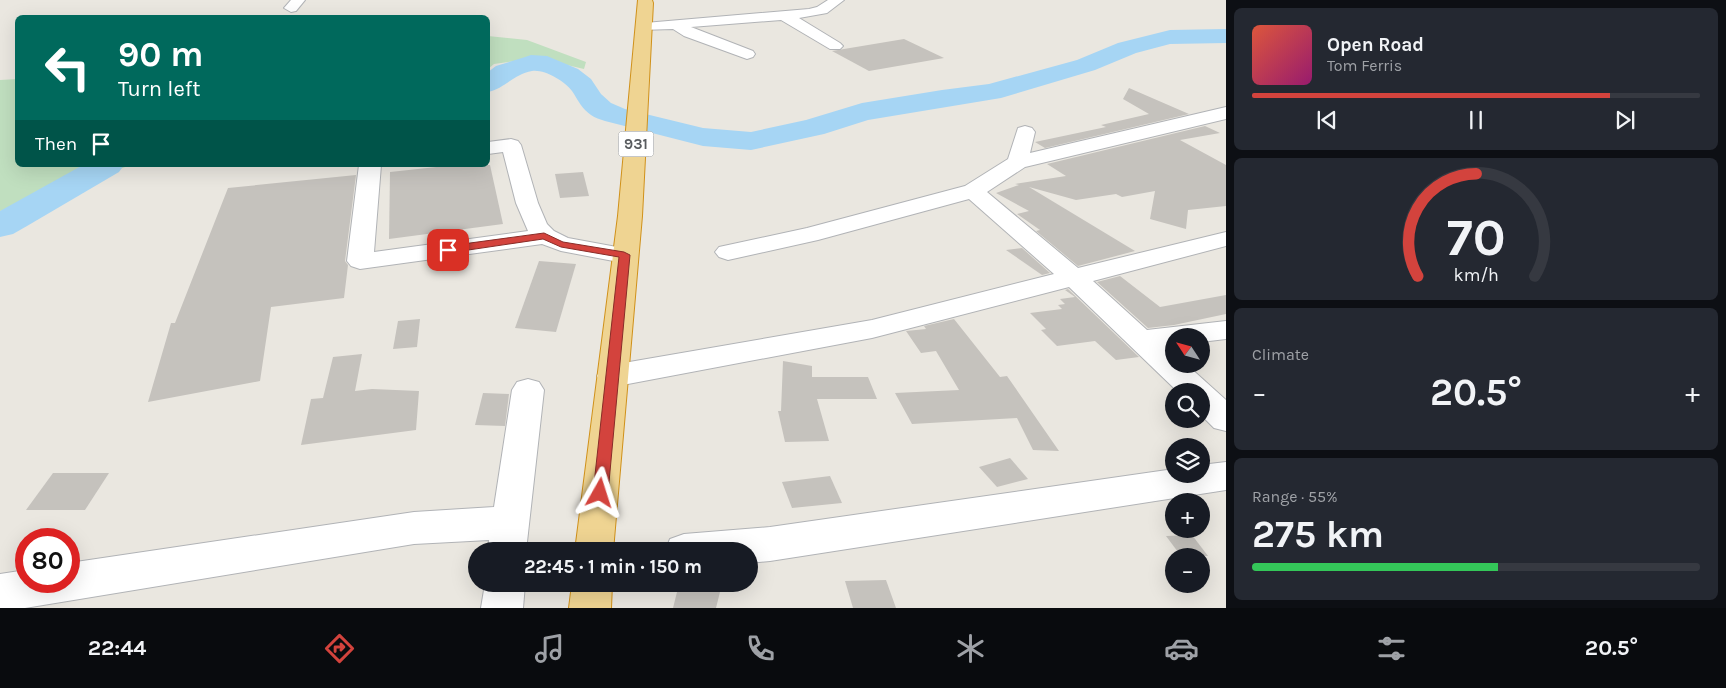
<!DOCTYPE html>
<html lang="en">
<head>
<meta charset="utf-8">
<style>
	:root { --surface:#171b24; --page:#242831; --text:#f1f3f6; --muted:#9ea1a6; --line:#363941; --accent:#d3433d }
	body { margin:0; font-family:Karla,sans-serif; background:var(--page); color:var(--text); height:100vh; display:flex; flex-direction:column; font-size:19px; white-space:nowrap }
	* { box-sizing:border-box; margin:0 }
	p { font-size:16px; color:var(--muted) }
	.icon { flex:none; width:28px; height:28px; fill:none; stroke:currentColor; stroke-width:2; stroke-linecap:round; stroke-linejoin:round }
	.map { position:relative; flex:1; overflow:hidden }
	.details { display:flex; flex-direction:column; gap:8px; padding:8px; background:#0d0f14; width:500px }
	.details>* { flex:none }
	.guide { position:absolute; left:15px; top:15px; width:475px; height:152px; border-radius:8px; box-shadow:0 5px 20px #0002; background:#00695c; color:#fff; overflow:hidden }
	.needle { width:32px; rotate:306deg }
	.controls { position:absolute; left:1165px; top:328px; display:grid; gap:10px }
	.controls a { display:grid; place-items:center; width:45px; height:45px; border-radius:50%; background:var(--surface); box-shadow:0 5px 20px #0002; font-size:25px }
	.speed { position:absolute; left:15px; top:528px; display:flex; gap:10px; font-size:25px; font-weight:700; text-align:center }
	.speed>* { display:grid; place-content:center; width:65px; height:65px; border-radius:50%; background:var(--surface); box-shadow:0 5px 20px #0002; line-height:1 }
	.speed .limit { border:8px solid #d22; background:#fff; color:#111 }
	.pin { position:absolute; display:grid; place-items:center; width:42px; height:42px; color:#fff; margin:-21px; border-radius:10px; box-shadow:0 2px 8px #0006 }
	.me { position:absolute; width:55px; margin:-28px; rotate:6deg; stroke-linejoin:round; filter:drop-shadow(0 0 4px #0008) }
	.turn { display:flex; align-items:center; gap:18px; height:105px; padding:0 20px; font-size:22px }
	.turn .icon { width:65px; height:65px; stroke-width:2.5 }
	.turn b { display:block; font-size:35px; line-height:42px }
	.then { display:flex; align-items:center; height:48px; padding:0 20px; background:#0003; gap:10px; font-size:19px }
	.big { font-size:38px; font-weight:700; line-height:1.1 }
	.details .tile { flex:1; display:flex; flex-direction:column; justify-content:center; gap:8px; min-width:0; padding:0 18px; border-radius:8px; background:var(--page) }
	.details .dial { align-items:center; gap:0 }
	.dial svg { height:130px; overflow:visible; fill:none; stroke:var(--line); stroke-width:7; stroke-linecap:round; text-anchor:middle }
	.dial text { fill:var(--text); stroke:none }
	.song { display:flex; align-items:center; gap:15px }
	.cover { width:60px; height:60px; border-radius:8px; background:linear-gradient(135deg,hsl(10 70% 55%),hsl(320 70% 35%)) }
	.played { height:5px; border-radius:2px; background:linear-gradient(90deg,var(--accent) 80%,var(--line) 80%) }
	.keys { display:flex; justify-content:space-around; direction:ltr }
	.heat { display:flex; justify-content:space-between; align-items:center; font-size:28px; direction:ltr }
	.charge { height:8px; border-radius:4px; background:linear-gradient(90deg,#34c759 55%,var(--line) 0) }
	.trip { position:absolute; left:468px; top:542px; width:290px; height:50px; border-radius:25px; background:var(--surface); box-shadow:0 5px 20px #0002; font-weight:700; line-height:50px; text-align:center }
	.tab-bar { display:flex; height:80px; justify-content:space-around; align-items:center; background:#090b0e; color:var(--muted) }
	.tab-bar .icon { width:35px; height:35px }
	.tab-bar .current { color:var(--accent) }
	.tab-bar b { font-size:22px; color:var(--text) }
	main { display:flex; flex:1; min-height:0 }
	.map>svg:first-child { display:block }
	.green { fill:#c0dfbf }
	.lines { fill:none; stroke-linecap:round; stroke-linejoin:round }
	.river { fill:#a6d5f4; fill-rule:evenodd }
	.building { fill:#c5c2bd }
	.minor-casing { stroke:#b1b3b6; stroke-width:2 }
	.highway-casing { stroke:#d0911a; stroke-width:2 }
	.minor { fill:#fff; fill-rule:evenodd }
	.highway { fill:#efd492; fill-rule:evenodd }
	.route { fill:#d3433d; stroke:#892c28 }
	.labels { text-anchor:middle; stroke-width:5; stroke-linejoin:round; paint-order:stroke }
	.shield { fill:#fff; stroke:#8b8d8f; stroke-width:1 }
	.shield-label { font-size:15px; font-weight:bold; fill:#595c5f }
</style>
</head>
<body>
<main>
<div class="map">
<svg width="1226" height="608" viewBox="0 0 1226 608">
	<rect width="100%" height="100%" fill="#eae7e0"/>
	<g class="green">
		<polygon points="488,36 527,40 586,62 584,69 537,58 494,64 488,69"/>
		<polygon points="17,79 18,165 131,165 0,211 0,80"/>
	</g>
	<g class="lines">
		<g class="river">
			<path d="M1226 29V43L1170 44 1136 53 1095 70 1001 98 868 120 824 134 751 150 703 146 605 121C600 119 595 118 591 115 582 109 578 100 572 91 565 81 544 69 532 71 514 74 504 89 488 92V72L496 66 522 58 531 55 547 56 578 69 591 79 601 94 611 103 625 109 703 128 751 132 806 120 862 103 942 90 989 84 1077 60 1118 43 1170 30Z"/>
			<polygon points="83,165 124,165 119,172 27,226 13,234 0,237 0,211"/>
		</g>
	</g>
	<g class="building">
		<polygon points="904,39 944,58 869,71 832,51"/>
		<polygon points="1129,88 1189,114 1045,148 1035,142 1106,127 1101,125 1149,114 1123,99"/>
		<polygon points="1205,126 1220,133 1180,140 1226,165 1226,206 1188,210 1186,229 1150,219 1155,191 1122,197 1116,194 1076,200 1029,187 1135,251 1078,266 1036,231 1040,230 1017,214 1029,211 996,193 1019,185 1015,184 1066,176 1047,164"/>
		<polygon points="455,165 490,165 503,224 389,239 390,172"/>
		<polygon points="583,172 589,196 560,198 555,174"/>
		<polygon points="356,175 345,261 348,265 344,298 271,307 260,381 148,402 171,323 175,323 228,188"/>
		<polygon points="1022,248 1050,273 1042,275 1006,250"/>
		<polygon points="539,261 576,264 556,332 515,328"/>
		<polygon points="1120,276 1160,307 1226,295 1226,314 1174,325 1148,328 1097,282"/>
		<polygon points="1068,289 1139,357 1116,360 1095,341 1057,346 1041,330 1046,329 1030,313 1062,309 1058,305 1065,304 1060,299 1075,297 1065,290"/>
		<polygon points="420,319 417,347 393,349 398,321"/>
		<polygon points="954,319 1000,377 1007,376 1059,451 1033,450 1017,418 912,424 895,393 959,390 936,351 921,353 906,331 926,329 924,326"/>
		<polygon points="362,354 355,391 372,389 419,391 416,430 301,445 311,399 323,398 333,357"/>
		<polygon points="783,361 812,366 812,377 868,377 877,399 817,399 829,441 785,442 778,411 781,411"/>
		<polygon points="483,393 509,394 505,426 475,425"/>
		<polygon points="1010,458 1028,479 997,487 979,467"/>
		<polygon points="53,473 109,473 85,510 26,510"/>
		<polygon points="830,476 842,503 792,508 782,482"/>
		<polygon points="1192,535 1208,556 1181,556 1166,536"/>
		<polygon points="886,580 896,608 853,608 845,581"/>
		<polygon points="679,584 688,584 720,592 716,608 673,608"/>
	</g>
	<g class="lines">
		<g class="minor-casing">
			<g id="minor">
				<polygon points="291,0 305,0 296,11 291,12 284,8"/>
				<polygon points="828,0 844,0 827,13 799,18 840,43 843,46 840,49 830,49 781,20 691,27 753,51 755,54 753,57 747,59 684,36 673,29 640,30 638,27 640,24 645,23 809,9 817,7"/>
				<polygon points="1226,107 1226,119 1025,167 987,192 1078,268 1226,232 1226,246 1093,281 1147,330 1226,321 1226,339 1201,342 1201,336 1174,336 1174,346 1166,347 1174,353 1174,364 1186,364 1226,400 1226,431 1214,428 1201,415 1201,391 1177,391 1069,287 872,338 612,387 601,384 597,376 601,368 612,365 872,320 1054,274 969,199 818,240 728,260 719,257 715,252 719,247 807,228 965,186 1008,159 1018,128 1025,126 1032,128 1035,132 1030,153"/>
				<polygon points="511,139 518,141 521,145 538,203 547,224 554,231 568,238 633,250 637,255 633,260 624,263 561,251 542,244 360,269 351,266 347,261 359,165 381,165 374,252 528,231 516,203 503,152 488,154 488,142"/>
				<polygon points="528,379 539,382 544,390 526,551 488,551 489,540 414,544 25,608 0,608 0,574 26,570 26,581 69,581 69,563 414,512 494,507 512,390 517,382"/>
				<polygon points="1226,462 1226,490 770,561 749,563 749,551 665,551 670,539 684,534 770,527 1174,469 1174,474 1201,474 1201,465"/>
				<polygon points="485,584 525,584 523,608 481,608"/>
			</g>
		</g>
		<g class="highway-casing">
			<g id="highway">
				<polygon points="638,0 652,0 653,3 642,216 613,551 575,551 618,216"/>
				<polygon points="572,584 612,584 611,608 569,608"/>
			</g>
		</g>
		<use href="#minor" class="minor"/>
		<use href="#highway" class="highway"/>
	</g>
	<polygon class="route" points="544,233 563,242 624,252 630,255 608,493 606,497 600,499 595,497 593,493 619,257 561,247 543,239 448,253 442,250 448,246"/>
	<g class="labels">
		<rect class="shield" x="618.5" y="131.5" width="35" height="25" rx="4"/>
		<g class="shield-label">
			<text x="636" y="149">931</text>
		</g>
	</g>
</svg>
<div class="controls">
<a><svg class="needle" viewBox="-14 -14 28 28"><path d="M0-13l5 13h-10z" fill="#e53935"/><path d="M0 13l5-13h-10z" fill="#9ea1a6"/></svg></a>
<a><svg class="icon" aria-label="search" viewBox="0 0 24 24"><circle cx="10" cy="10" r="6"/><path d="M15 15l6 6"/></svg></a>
<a><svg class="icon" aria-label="layers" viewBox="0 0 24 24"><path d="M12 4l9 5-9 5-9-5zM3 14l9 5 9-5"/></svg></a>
<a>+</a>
<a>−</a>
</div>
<div class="speed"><div class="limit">80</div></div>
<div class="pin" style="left:448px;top:250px;background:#d93025"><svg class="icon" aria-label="arrive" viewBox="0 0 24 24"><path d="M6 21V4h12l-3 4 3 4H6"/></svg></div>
<svg class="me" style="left:600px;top:493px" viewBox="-20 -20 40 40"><path d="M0-17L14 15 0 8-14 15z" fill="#d3433d" stroke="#fff" stroke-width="4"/></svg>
<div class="trip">22:45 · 1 min · 150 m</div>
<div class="guide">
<div class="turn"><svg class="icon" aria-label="left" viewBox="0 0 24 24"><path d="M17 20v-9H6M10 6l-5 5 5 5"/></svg><div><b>90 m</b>Turn left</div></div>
<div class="then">Then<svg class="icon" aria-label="arrive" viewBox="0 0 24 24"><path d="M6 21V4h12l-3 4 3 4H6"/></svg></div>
</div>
</div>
<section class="details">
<div class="tile">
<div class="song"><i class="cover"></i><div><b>Open Road</b><p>Tom Ferris</p></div></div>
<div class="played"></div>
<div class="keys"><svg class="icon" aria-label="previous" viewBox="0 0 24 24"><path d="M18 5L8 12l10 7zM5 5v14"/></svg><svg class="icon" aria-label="pause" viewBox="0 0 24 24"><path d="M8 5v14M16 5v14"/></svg><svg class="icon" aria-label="next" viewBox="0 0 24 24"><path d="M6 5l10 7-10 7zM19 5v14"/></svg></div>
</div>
<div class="tile dial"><svg viewBox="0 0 100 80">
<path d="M14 69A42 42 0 1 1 86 69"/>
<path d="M14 69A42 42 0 0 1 50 6" stroke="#d3433d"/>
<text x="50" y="56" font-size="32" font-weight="700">70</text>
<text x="50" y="72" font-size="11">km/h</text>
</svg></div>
<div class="tile"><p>Climate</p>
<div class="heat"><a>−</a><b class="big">20.5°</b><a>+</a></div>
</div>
<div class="tile"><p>Range · 55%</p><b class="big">275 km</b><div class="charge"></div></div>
</section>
</main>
<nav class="tab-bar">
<b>22:44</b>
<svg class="icon current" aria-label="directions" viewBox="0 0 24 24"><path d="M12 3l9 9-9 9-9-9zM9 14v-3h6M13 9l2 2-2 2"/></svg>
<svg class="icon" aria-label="music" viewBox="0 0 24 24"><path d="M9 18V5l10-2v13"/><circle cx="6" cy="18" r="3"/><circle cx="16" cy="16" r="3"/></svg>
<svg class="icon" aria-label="phone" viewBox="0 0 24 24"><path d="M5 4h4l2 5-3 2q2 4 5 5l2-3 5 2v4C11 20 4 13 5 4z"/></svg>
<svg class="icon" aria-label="climate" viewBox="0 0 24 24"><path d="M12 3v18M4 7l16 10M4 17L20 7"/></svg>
<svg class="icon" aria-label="car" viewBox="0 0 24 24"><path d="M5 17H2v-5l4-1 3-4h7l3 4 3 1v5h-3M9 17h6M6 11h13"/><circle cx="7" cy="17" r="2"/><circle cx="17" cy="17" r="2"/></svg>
<svg class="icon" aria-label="filters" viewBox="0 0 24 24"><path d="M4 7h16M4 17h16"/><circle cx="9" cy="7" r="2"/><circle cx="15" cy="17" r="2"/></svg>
<b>20.5°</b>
</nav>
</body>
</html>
